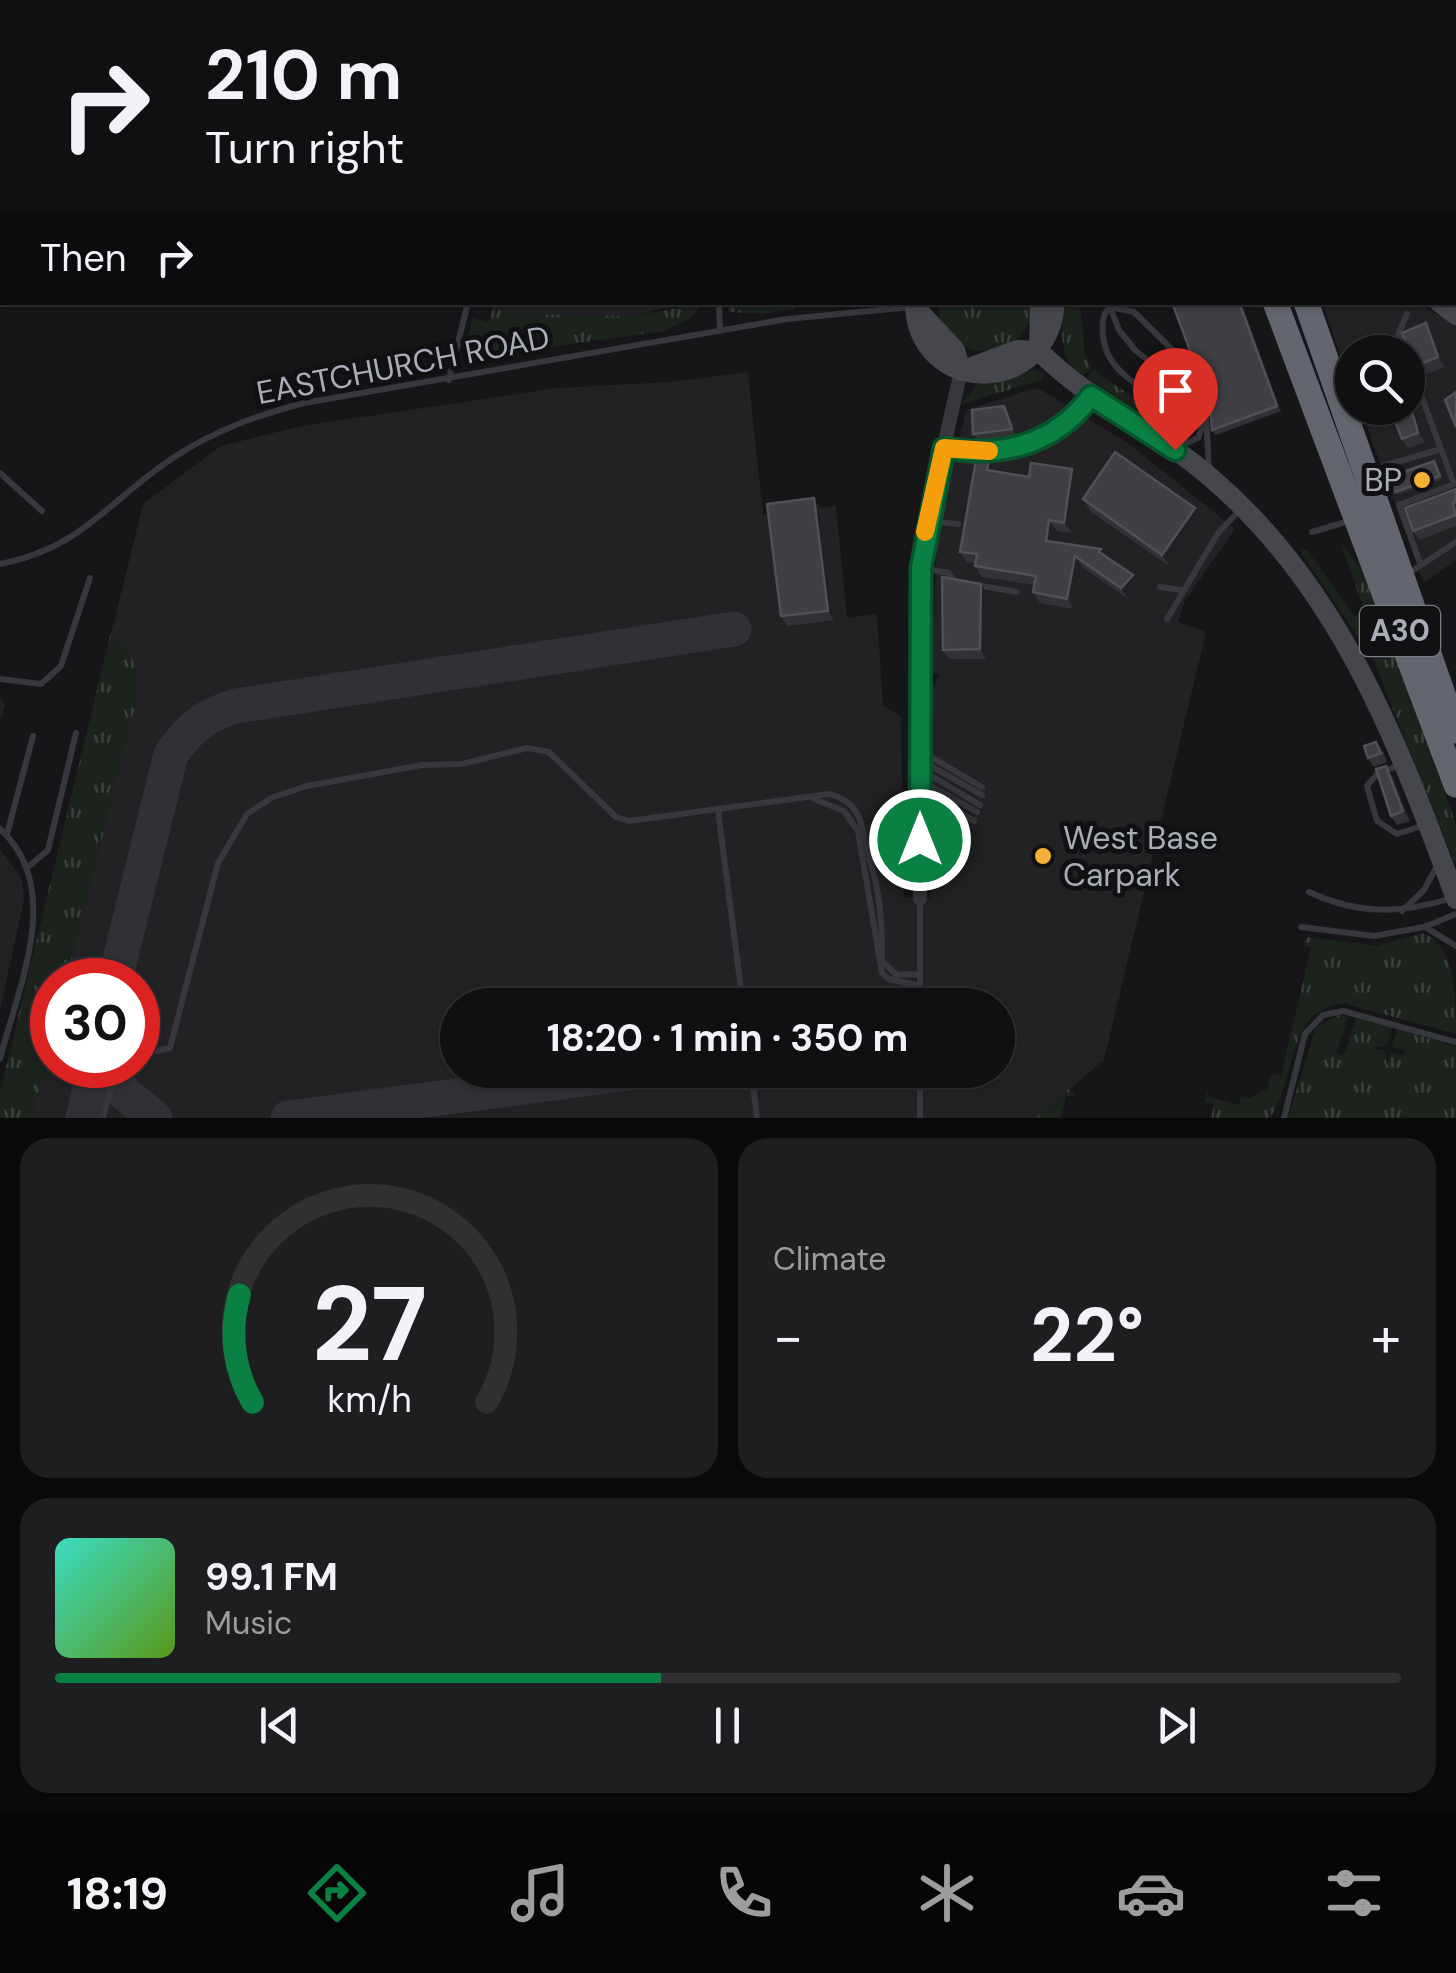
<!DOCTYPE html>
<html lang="en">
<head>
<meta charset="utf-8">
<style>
	:root { --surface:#101012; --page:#1e1e20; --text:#f1f3f6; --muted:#9c9d9f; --line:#303032; --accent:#0b8043 }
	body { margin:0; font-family:"DM Sans",sans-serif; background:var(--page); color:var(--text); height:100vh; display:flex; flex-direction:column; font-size:38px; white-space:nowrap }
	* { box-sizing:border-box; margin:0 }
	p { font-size:32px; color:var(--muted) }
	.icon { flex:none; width:55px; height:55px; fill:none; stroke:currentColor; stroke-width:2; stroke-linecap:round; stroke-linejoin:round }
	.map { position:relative; height:1118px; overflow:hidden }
	.details { display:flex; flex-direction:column; gap:20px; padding:20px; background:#09090a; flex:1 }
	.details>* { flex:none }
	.banner { position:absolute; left:0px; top:0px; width:1458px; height:305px; box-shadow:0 2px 8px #0004,0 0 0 2px var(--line); background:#101012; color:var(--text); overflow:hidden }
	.buttons { position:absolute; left:1335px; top:335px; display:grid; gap:20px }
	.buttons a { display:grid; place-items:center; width:90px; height:90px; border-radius:50%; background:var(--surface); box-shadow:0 2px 8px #0004,0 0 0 2px var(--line); font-size:50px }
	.speed { position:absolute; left:30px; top:958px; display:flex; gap:20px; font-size:50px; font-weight:700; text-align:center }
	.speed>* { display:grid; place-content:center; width:130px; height:130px; border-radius:50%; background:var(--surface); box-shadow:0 2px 8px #0004,0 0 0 2px var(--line); line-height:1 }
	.speed .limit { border:15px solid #d22; background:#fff; color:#111 }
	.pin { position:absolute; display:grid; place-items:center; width:85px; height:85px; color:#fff; margin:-102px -42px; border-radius:50% 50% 50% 0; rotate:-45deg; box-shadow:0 0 10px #0007 }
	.pin .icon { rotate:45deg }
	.me { position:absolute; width:110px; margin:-55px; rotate:0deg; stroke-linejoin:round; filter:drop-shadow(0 0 8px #0008) }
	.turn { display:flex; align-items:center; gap:35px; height:210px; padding:0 40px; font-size:45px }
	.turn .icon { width:130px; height:130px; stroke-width:2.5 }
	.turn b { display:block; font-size:70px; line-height:85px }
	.then { display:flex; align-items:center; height:95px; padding:0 40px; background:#0003; gap:20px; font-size:38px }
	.big { font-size:75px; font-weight:700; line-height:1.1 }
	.details .widget { flex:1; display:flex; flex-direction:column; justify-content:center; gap:15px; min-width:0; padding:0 35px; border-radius:30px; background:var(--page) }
	.details .dial { align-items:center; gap:0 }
	.dial svg { height:260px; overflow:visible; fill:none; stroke:var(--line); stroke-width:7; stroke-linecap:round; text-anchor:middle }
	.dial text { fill:var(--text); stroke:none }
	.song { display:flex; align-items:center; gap:30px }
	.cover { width:120px; height:120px; border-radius:15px; background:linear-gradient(135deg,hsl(170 70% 55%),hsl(90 70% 35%)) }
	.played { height:10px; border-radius:5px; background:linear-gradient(90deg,var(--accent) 45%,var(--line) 45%) }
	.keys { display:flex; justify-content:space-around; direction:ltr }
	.heat { display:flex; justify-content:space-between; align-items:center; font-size:55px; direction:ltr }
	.details .tiles { flex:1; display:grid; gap:20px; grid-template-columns:1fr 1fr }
	.widget:last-child { grid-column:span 2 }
	.trip { position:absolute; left:440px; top:988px; width:575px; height:100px; border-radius:50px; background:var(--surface); box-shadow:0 2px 8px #0004,0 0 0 2px var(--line); font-weight:700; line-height:100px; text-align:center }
	.tab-bar { display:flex; height:160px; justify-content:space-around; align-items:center; background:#060607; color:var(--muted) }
	.tab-bar .icon { width:70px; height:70px }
	.tab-bar .selected { color:var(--accent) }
	.tab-bar b { font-size:45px; color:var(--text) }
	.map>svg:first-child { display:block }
	.built { fill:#222225; fill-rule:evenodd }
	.grass { fill:url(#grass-tufts) }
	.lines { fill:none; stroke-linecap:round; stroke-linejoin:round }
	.taxiway { stroke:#303135; stroke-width:35 }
	.lane { stroke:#37383d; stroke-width:6 }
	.street { stroke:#37383d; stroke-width:14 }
	.secondary { stroke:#45474d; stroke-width:20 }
	.highway { stroke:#63666e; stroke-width:25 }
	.wall { fill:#323236 }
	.shaded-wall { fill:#212124 }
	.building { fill:#3f3f44; stroke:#4f5156; stroke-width:2.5 }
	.route-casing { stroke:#07532c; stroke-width:25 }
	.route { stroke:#0b8043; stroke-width:18 }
	.slow { stroke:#f59e0b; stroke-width:18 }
	.poi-dot { fill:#f2b134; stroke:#111113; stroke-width:4 }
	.labels { text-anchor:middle; stroke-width:10; stroke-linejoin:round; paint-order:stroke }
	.shield { fill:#111113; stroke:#7b7e86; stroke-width:2.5 }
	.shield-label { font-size:30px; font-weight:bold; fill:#a8adb8 }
	.street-label { font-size:32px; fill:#a8adb8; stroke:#111113 }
	.poi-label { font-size:32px; fill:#a8adb8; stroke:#111113; text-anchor:end }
</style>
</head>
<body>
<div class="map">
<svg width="1456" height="1118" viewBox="0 0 1456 1118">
	<defs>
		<pattern id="grass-tufts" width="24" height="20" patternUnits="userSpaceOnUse" patternTransform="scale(2.5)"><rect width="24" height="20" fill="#1c231d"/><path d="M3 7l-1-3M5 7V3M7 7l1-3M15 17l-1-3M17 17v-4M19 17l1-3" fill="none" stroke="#3a403c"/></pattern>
	</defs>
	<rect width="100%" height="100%" fill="#161618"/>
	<g class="built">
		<polygon points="503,303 684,303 635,316 573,317 508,314 503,313"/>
		<polygon points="1322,303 1419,303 1456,326 1456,560 1424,583 1360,408 1408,408 1408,352 1352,352 1352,387"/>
		<path d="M748 372 763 515 836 506 847 618 877 614 883 705 901 717 904 897 930 898 919 687 934 685 939 674 930 673 938 532 966 410 1035 388 1043 391 1129 444 1235 529 1185 601 1178 622 1206 632 1104 1060 1035 1118H0L48 892 143 504 221 446 302 426 557 388 671 382ZM52 980H138V1065H52ZM458 1005H998V1070H458Z"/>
		<polygon points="0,849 22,880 24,900 0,1010"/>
	</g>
	<g class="grass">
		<polygon points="495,302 503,303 503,313 508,314 635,316 702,303 692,317 664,331 478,357 467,345 472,318 489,322"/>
		<path d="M1034 302C1028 368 940 366 938 303Z"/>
		<polygon points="727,303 823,303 762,314 729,312"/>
		<path d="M1066 303H1080L1085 355 1092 369 1083 374C1058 364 1060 325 1066 303Z"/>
		<polygon points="1094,369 1102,377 1179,426 1167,429 1087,378"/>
		<polygon points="1034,370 1044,374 1042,380 962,404 976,385"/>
		<polygon points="1340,541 1364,573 1456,824 1456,866 1373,659 1300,551 1307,550 1355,616 1365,612"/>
		<path d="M111 632C131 649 139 667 138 694L67 980H52V1040L33 1118H0V1092Z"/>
		<path d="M1424 933C1456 948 1456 997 1456 1034L1343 1003C1284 1011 1298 1078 1270 1118H1211L1214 1104 1205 1102 1208 1089 1209 1097 1239 1105 1241 1096 1250 1098 1268 1088 1271 1074 1281 1076 1311 948 1302 945 1307 937 1376 946Z"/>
		<polygon points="1339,1015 1348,1017 1336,1053 1344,1055 1356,1018 1392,1027 1387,1045 1373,1048 1385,1051 1387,1066 1391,1053 1404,1056 1405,1050 1392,1047 1398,1028 1456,1047 1456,1118 1288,1118 1316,1027"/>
		<polygon points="1069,1089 1075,1096 1066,1096 1061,1118 1035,1118"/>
	</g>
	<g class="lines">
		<g class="taxiway">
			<path d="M115 980 171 754C190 728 205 715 236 706L734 629"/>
			<polyline points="109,1065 124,1093 155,1118"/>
			<polyline points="83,1118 95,1065"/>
			<polyline points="288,1118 653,1070"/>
		</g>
		<g class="lane">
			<polyline points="1162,0 1163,2"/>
			<polyline points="1400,0 1402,2"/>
			<polyline points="1416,0 1416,2"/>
			<polyline points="163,2 164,0"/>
			<polyline points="196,2 198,0"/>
			<polyline points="537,2 538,0"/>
			<polyline points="689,2 690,0"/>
			<polyline points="0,198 2,199"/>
			<polyline points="719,302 720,331"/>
			<polyline points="1110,307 1134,312 1183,360 1206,414 1209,470"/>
			<path d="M1110 307C1102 315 1102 324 1103 336 1107 378 1154 393 1186 411L1190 423 1182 445"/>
			<polyline points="1110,307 1119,330 1136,351 1158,368 1168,390 1182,401 1202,405"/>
			<polyline points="1405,352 1398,335 1407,314"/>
			<polyline points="1408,360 1454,484 1399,505 1420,563"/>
			<polyline points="449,380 468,302"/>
			<polyline points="1180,446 1198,438 1204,422"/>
			<path d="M945 448C1000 457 1055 446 1089 399"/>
			<polyline points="1371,465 1377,468 1441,449"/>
			<polyline points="0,473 42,511"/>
			<polyline points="928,521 958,524"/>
			<polyline points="1312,532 1349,521"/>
			<path d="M0 564C84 548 110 498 176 456 216 430 258 415 304 403L787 319 911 307"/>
			<polyline points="922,568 949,573 954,581"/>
			<polyline points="1409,573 1456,542"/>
			<polyline points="976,585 1017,592"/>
			<polyline points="1160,587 1182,590"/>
			<polyline points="1167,619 1218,533 1241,509"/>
			<polyline points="0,679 41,684 61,666 90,578"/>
			<polyline points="921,751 982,787"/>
			<polyline points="920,760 982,795"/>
			<polyline points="1400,765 1378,773 1367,786 1377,821 1397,834 1425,825"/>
			<polyline points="921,770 980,805"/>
			<polyline points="922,781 977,812"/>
			<polyline points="920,788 974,821"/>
			<polyline points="814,799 844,811 858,831 882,973 889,979 920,986"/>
			<polyline points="718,810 743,1005"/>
			<path d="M0 829C65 888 18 987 0 1059"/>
			<polyline points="7,834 33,736"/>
			<polyline points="28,867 48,850 76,733"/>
			<path d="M1309 892C1358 915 1402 914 1452 898"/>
			<polyline points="920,900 920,1005"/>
			<polyline points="1402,911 1424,890 1437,866"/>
			<polyline points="1301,927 1374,936 1424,927 1456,914"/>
			<polyline points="1425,927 1456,946"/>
			<path d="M138 1055 170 1048 218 863 247 814 271 798 307 786 422 765 462 764 527 748 549 752 616 817 629 821 829 794C866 803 861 831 870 861 881 895 882 925 882 961L897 975 920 974"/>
			<polyline points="751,1070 757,1118"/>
			<polyline points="103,1118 117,1065"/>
			<polyline points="920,1118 920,1070"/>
			<polyline points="1284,1118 1305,1034 1323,1015 1343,1011 1456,1042"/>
		</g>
		<polyline class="street" points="920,899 921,568 927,521 961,371"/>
		<g class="secondary">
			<polyline points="854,0 856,2"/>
			<polyline points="891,2 891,0"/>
			<polyline points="1268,2 1278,0"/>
			<polyline points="1455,88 1456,85"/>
			<path d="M915 302C915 396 1049 399 1055 302"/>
			<polyline points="1439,302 1456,315"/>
			<polyline points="915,307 955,350 961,371"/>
			<path d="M1039 351C1089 402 1156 430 1210 477 1341 588 1398 743 1456 899"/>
			<polyline points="1039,351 1040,302"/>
			<polyline points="961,371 1017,350 1037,351"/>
		</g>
		<g class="highway">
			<polyline points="1199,0 1200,2"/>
			<polyline points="1227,0 1227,2"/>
			<polyline points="1275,302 1456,785"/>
			<polyline points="1306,302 1456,731"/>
		</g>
	</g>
	<g class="wall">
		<polygon points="1149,302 1241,302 1281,411 1216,435 1212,430 1210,405 1172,303 1150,304"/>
		<polygon points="1432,333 1445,367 1421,376 1415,366"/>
		<polygon points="1408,390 1425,442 1408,448 1402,439 1408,408"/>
		<polygon points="1004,406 1011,415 1018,439 980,444 973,434"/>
		<polygon points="1434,461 1442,479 1397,495 1395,492"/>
		<polygon points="996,472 1029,477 1080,479 1072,533 1057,531 1055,543 1140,586 1128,599 1082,567 1074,609 1040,603 1033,592 1034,585 982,577 975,566 975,563 967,562 960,552"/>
		<polygon points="1456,489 1456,526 1419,540 1413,531"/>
		<polygon points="1083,499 1195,508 1203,521 1171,567 1091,512"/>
		<polygon points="820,508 834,620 787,626 781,616"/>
		<polygon points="981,584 987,594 986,659 949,659 943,650"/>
		<polygon points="1383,751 1387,762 1374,767 1368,758"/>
		<polygon points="1392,775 1410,821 1397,825 1391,816"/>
	</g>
	<g class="shaded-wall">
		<polygon points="1239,302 1241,302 1281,411 1277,406"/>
		<polygon points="1426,323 1432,333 1445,367 1438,357"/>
		<polygon points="1408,390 1410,394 1425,442 1418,433 1408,398"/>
		<polygon points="1004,406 1011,415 1018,439 1012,429"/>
		<polygon points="1072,469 1080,479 1072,533 1064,523"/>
		<polygon points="814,498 820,508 834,620 828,611"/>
		<polygon points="1195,508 1203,521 1171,567 1162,555"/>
		<polygon points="1049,520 1057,531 1054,552 1046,541"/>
		<polygon points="1075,556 1082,567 1074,609 1067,599"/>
		<polygon points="1133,575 1140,586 1128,599 1121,588"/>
		<polygon points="981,584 987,594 986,659 980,649"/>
		<polygon points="0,698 5,705 0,721"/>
		<polygon points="1386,766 1392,775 1410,821 1403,811"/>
	</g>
	<g class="building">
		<polygon points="5,0 53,0 52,2 4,2"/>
		<polygon points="94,0 145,0 145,2 93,2"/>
		<rect x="930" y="0" width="211" height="2"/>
		<polygon points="1290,0 1382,0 1383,2 1288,2"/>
		<polygon points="2,10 2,183 0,182 0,20"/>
		<polygon points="1172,302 1239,302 1277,406 1212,430 1210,405"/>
		<polygon points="1426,323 1438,357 1415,366 1402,333"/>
		<polygon points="1456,392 1456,427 1445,400"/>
		<polygon points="1408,398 1418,433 1402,439 1390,408 1408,408"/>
		<polygon points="1004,406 1012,429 973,434 972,410"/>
		<polygon points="1115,452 1195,508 1162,555 1083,499"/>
		<polygon points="976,460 989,461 987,470 1029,477 1031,463 1072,469 1064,523 1049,520 1046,541 1101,549 1099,552 1133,575 1121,588 1075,556 1067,599 1033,592 1036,576 975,566 977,554 960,552"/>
		<polygon points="1434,461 1440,476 1395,492 1389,477"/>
		<polygon points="1456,489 1456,502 1452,503 1456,515 1413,531 1405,508"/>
		<polygon points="814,498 828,611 781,616 767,504"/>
		<polygon points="942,577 981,584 980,649 943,650"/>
		<polygon points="1376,742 1381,753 1368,758 1364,746"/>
		<polygon points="1386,766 1403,811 1391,816 1376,769"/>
	</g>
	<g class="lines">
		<g class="route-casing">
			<path id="route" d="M920 840 921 568 944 448C1001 458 1055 445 1091 396L1175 450"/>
		</g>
		<use href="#route" class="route"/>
		<polyline class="slow" points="925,532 944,448 989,451"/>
	</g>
	<g class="poi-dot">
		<circle cx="1422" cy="480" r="10"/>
		<circle cx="1043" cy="856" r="10"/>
	</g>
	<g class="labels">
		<rect class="shield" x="1360" y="606" width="80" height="50" rx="8"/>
		<g class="shield-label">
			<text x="1400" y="641">A30</text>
		</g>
		<g class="street-label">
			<text transform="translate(403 365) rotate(-11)" y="11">EASTCHURCH ROAD</text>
		</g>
		<g class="poi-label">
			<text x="1402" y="491">BP</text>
			<text x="1063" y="849" text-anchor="start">West Base<tspan x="1063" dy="37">Carpark</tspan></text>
		</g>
	</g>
</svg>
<div class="buttons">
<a><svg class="icon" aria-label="search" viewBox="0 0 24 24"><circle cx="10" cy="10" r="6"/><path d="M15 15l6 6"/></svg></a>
</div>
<div class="speed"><div class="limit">30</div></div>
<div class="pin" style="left:1175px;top:450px;background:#d93025"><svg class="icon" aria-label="arrive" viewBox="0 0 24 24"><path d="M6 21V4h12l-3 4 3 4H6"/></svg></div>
<svg class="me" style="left:920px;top:840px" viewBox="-20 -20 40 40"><circle r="17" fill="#0b8043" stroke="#fff" stroke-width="3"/><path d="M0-11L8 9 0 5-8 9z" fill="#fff"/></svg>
<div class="trip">18:20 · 1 min · 350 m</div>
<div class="banner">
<div class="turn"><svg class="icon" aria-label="right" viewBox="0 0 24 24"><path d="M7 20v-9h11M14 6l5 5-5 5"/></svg><div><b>210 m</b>Turn right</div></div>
<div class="then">Then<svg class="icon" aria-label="right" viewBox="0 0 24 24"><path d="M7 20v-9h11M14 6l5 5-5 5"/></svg></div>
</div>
</div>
<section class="details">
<div class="tiles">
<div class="widget dial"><svg viewBox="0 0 100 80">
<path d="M14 69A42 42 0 1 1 86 69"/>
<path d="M14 69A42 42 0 0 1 10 36" stroke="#0b8043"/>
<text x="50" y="56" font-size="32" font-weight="700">27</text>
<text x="50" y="72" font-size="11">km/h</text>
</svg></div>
<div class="widget"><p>Climate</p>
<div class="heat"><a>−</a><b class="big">22°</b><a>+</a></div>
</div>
<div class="widget">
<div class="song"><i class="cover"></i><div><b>99.1 FM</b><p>Music</p></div></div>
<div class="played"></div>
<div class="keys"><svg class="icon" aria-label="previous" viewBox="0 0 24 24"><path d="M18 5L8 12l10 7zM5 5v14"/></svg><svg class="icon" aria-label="pause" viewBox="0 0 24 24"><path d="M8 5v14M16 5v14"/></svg><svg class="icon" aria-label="next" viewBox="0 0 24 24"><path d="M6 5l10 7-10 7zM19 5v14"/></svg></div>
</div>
</div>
</section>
<nav class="tab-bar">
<b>18:19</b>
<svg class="icon selected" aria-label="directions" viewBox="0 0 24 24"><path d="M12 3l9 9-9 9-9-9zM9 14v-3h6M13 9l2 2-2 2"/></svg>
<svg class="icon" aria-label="music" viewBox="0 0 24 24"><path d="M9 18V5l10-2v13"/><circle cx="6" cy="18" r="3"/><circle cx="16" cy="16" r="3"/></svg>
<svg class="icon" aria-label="phone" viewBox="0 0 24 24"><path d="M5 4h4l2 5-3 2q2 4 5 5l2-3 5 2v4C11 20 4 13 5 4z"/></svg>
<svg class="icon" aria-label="climate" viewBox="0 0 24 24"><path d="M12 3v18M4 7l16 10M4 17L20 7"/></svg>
<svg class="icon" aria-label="car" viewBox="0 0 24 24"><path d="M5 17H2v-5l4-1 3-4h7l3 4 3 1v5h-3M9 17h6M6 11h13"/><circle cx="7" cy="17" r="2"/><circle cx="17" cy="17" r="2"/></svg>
<svg class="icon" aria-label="filters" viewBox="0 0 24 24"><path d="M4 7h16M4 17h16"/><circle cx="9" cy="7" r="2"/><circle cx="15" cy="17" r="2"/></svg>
</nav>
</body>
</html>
